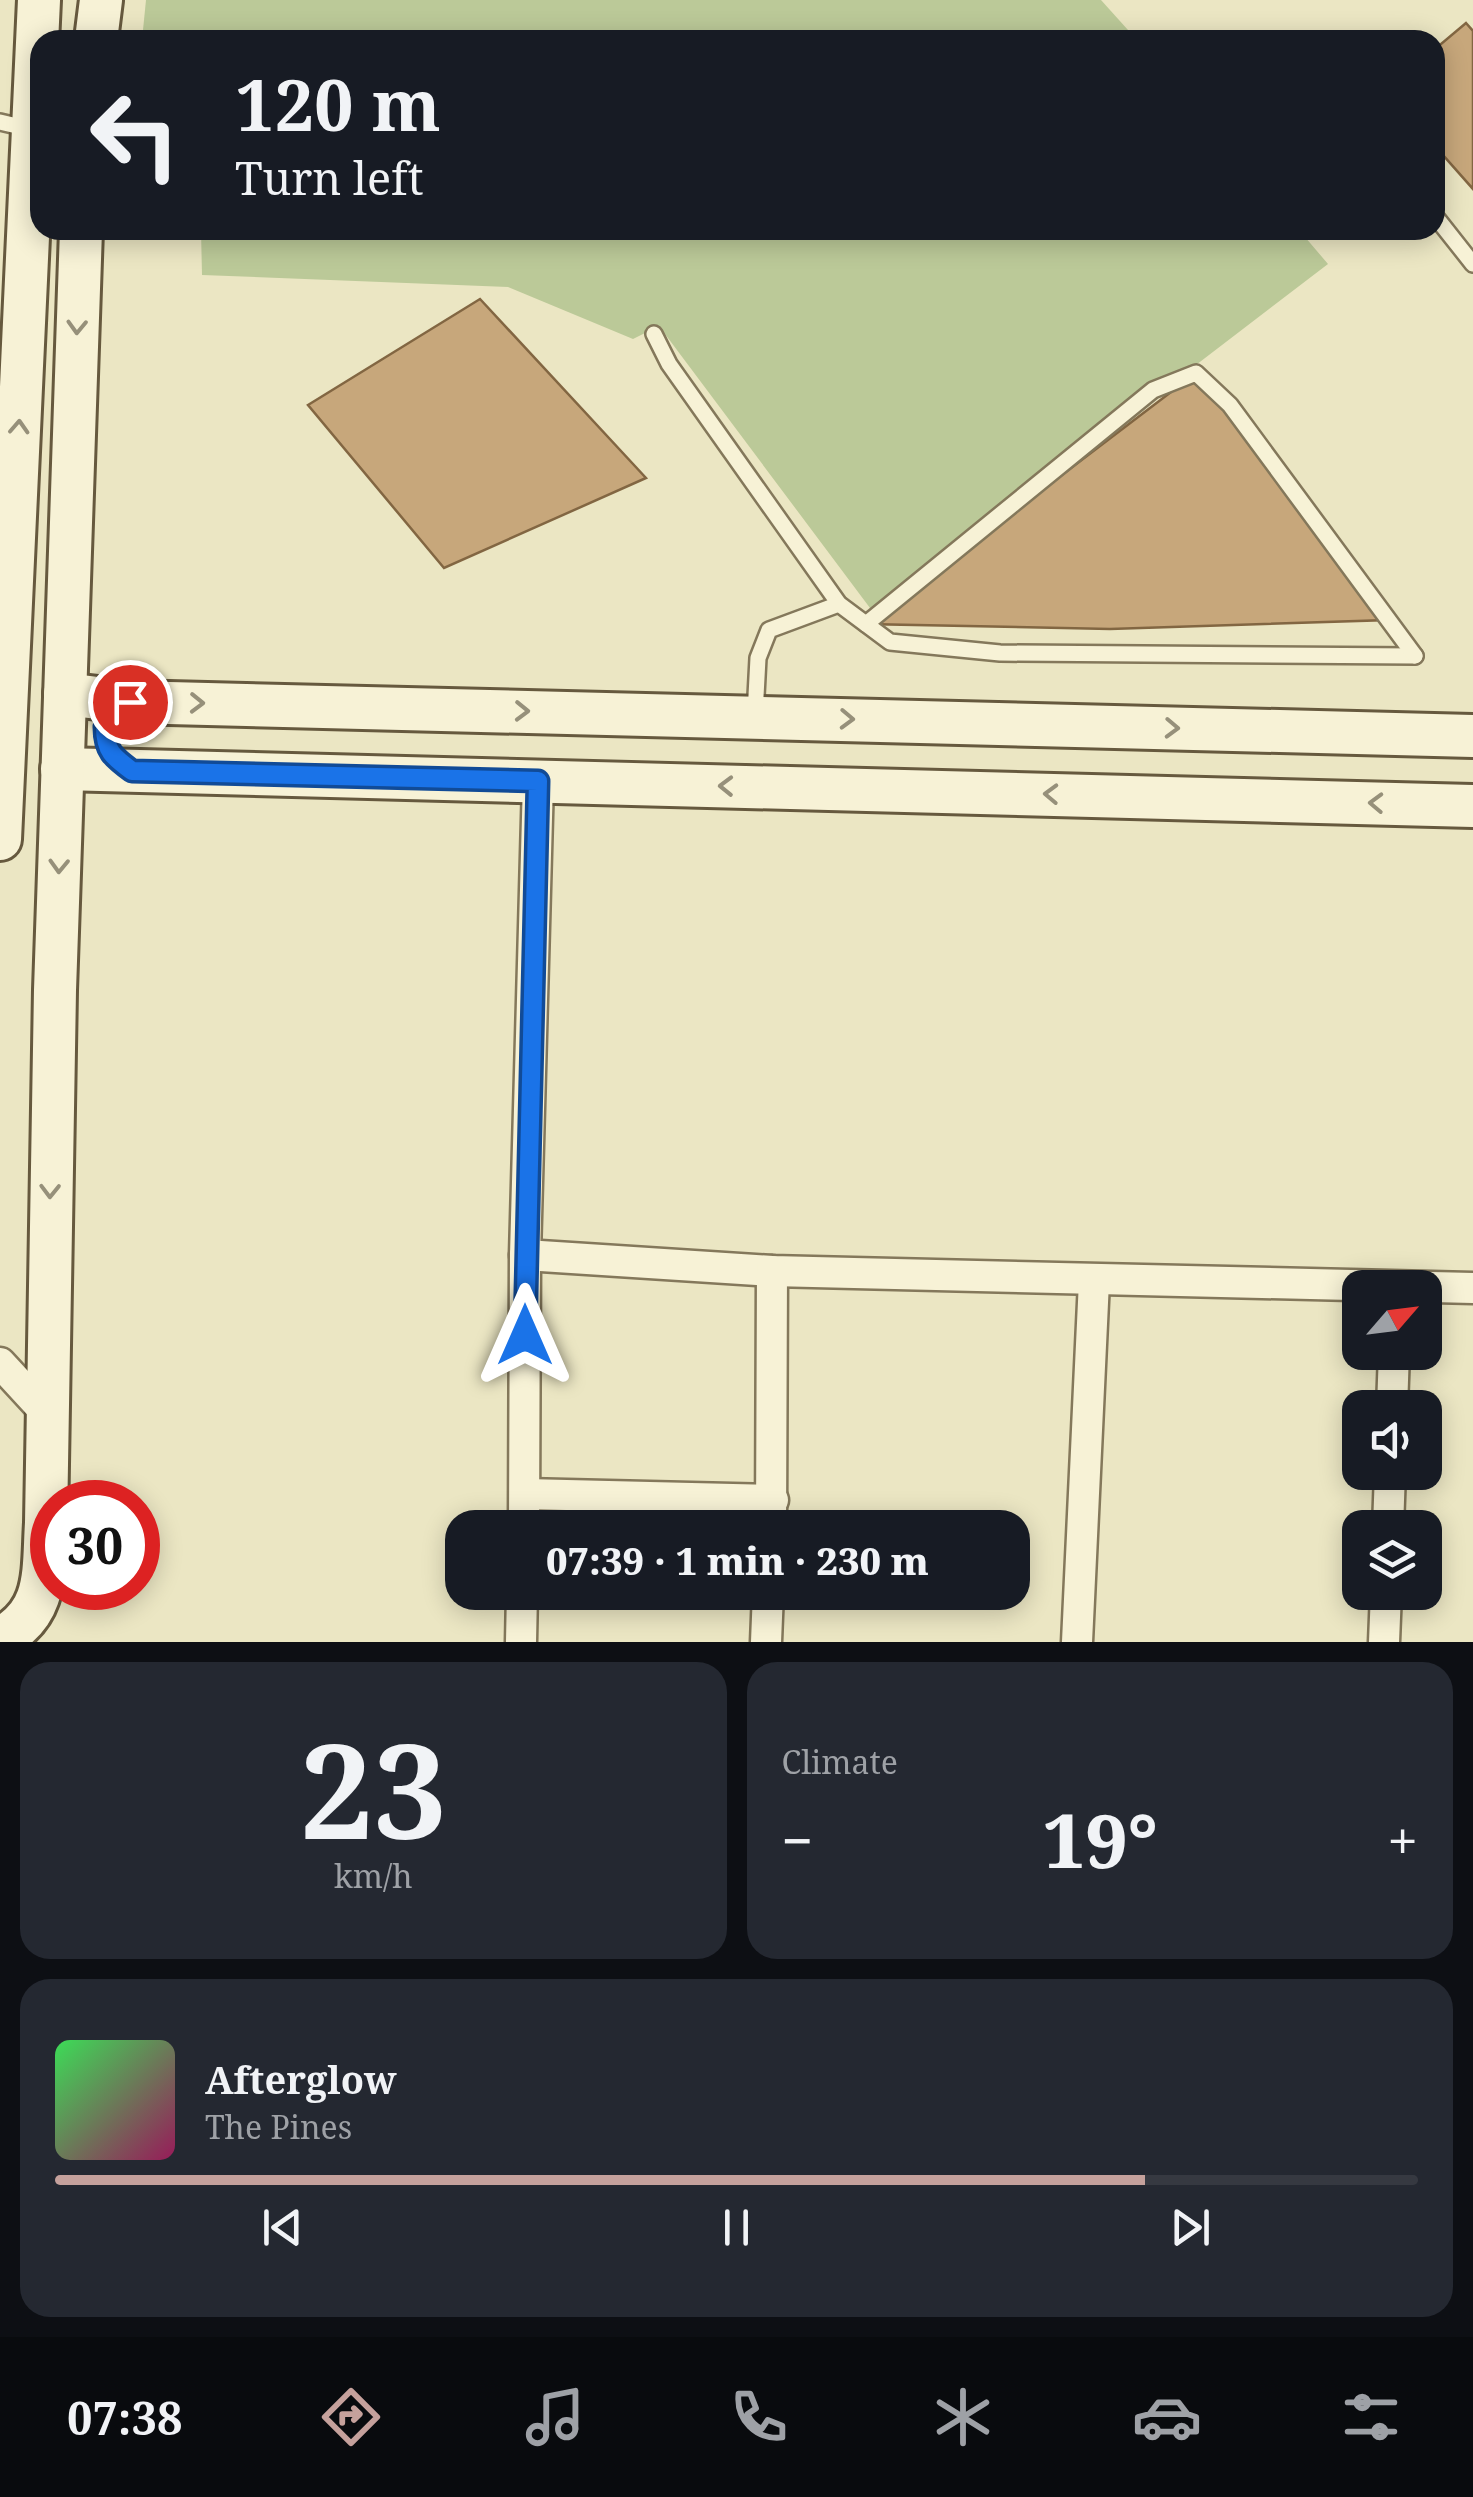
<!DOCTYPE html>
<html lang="en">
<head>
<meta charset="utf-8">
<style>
	:root { --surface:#171b24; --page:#242831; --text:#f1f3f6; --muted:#9ea1a6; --line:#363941; --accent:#c5a19c }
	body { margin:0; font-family:"Noto Serif",serif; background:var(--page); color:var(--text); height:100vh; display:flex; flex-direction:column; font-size:38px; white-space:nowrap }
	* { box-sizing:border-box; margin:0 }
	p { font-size:32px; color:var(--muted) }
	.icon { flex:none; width:55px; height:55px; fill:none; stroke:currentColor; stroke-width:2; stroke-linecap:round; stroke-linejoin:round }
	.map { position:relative; height:1642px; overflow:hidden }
	.panel { display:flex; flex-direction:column; gap:20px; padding:20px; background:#0d0f14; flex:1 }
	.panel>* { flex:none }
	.guide { position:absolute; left:30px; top:30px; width:1415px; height:210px; border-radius:30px; box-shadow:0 5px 25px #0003; background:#171b24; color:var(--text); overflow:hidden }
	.needle { width:65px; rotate:62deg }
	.buttons { position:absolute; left:1342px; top:1270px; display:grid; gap:20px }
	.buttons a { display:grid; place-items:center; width:100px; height:100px; border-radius:20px; background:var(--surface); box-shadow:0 5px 25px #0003; font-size:50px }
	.speed { position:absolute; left:30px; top:1480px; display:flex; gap:20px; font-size:50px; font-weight:700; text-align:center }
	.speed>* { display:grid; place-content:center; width:130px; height:130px; border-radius:50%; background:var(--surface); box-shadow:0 5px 25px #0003; line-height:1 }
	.speed .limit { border:15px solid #d22; background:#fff; color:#111 }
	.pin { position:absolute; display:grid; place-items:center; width:85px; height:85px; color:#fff; margin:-42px; border:5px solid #fff; border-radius:50%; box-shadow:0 2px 10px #0007 }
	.me { position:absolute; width:110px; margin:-55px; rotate:0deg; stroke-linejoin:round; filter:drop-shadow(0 0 8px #0008) }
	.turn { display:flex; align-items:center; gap:35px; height:210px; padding:0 40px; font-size:45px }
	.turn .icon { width:130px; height:130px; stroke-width:2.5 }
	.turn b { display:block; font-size:70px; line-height:85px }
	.big { font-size:75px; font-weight:800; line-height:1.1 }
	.panel .tile { flex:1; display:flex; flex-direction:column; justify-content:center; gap:15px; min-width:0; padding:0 35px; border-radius:30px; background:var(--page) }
	.panel .dial { align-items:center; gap:0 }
	.dial b { font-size:130px; line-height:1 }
	.song { display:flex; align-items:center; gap:30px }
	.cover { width:120px; height:120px; border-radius:15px; background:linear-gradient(135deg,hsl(130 70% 55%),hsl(330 70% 35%)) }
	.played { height:10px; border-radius:5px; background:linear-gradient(90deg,var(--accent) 80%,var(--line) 80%) }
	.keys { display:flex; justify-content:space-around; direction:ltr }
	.heat { display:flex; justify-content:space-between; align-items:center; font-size:55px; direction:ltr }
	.panel .tiles { flex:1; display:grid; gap:20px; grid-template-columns:1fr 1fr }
	.tile:last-child { grid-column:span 2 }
	.trip { position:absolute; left:445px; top:1510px; width:585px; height:100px; border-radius:30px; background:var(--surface); box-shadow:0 5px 25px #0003; font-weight:800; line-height:100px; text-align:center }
	.menu { display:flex; height:160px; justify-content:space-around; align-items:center; background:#090b0e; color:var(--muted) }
	.menu .icon { width:70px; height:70px }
	.menu .on { color:var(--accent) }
	.menu b { font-size:45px; color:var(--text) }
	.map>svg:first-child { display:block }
	.green { fill:#bbc998 }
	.building { fill:#c7a77b; stroke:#826642; stroke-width:2.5 }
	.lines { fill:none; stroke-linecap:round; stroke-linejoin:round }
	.lane-casing { stroke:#84785b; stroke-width:20 }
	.street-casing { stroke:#84785b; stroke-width:35 }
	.secondary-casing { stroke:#66593e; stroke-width:48 }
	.lane { stroke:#f7f2d6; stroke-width:15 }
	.street { stroke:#f7f2d6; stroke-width:30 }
	.secondary { stroke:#f7f2d6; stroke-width:42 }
	.oneway { stroke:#96907a }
	.route-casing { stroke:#114b97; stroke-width:25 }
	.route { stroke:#1a73e8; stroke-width:18 }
</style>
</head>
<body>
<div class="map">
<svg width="1473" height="1642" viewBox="0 0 1473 1642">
	<rect width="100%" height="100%" fill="#ebe6c3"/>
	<g class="green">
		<polygon points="146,0 1101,0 1137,40 142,40"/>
		<polygon points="201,230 1299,230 1328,264 873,612 659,326 633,339 508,287 202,275"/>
	</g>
	<g class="building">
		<polygon points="1466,23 1473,31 1473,189 1435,146 1435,49"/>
		<polygon points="480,299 646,478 444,568 308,405"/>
		<polygon points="1196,373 1388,620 1110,629 866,624"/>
	</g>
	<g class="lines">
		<g class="lane-casing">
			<g id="lane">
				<polyline points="0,122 30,129"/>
				<polyline points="1435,216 1473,264"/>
				<polyline points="654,334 669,364 839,604 890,642 1000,653 1415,656"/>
				<polyline points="866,624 1153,390 1196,373 1230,405 1415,656"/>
				<polyline points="755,715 758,658 769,630 839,604"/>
			</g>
		</g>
		<g class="street-casing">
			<g id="street">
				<polyline points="525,1255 772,1271 1473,1288"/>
				<polyline points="0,1363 49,1416"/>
				<polyline points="1392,1408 1394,1352"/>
				<polyline points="525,1494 773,1500"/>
				<polyline points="524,1528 525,1255 538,781"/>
				<polyline points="771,1528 772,1271"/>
				<polyline points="1388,1528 1390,1472"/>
				<polyline points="521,1642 522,1592"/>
				<polyline points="766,1642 768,1592"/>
				<polyline points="1077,1642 1094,1281"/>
				<polyline points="1384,1642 1386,1592"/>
			</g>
		</g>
		<g class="secondary-casing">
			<g id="secondary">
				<polyline points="96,40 101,0"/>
				<polyline points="65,694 130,702 1473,736"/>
				<polyline points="62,769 1473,806"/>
				<polyline points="0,839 39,0"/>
				<path d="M0 1638C49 1615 43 1570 46 1523L55 990 81 230"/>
			</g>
		</g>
		<use href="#lane" class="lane"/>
		<use href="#street" class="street"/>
		<use href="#secondary" class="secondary"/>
	</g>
	<defs><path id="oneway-chevron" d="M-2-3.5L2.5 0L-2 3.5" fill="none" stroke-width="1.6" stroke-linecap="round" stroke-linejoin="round" transform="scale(2.5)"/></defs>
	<g class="oneway">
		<use href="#oneway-chevron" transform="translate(77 327) rotate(92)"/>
		<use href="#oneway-chevron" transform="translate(19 427) rotate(-87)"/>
		<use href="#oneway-chevron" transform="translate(197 703) rotate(1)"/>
		<use href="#oneway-chevron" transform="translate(522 711) rotate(1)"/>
		<use href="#oneway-chevron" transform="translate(847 719) rotate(2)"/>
		<use href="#oneway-chevron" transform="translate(1172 728) rotate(2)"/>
		<use href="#oneway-chevron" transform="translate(726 786) rotate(-179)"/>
		<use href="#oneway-chevron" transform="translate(1051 794) rotate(-178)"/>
		<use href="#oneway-chevron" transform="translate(1376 803) rotate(-178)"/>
		<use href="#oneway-chevron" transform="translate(59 866) rotate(92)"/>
		<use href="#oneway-chevron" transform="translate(50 1191) rotate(91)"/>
	</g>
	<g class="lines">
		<g class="route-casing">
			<path id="route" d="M130 702 105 727C105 751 113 757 132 771L538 781 525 1335"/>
		</g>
		<use href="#route" class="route"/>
	</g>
</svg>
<div class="buttons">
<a><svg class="needle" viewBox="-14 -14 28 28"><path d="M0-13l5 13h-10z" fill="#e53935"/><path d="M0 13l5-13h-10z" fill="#9ea1a6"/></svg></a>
<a><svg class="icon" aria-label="sound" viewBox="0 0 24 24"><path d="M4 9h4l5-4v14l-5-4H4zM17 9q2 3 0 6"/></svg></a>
<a><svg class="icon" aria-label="layers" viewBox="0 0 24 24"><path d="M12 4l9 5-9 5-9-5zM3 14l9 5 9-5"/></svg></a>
</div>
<div class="speed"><div class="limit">30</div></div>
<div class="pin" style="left:130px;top:702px;background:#d93025"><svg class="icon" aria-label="arrive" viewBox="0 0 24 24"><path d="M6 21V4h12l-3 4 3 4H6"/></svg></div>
<svg class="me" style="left:525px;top:1335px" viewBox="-20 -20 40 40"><path d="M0-17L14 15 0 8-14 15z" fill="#1a73e8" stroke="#fff" stroke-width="4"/></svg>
<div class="trip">07:39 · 1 min · 230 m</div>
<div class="guide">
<div class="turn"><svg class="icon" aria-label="left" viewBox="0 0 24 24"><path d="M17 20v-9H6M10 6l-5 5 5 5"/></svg><div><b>120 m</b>Turn left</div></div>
</div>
</div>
<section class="panel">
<div class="tiles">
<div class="tile dial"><b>23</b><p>km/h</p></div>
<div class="tile"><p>Climate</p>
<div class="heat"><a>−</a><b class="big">19°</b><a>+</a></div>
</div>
<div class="tile">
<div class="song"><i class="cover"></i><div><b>Afterglow</b><p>The Pines</p></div></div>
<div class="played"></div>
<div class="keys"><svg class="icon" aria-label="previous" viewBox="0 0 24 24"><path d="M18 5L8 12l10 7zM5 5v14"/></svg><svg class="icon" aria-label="pause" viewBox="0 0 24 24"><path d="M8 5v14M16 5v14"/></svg><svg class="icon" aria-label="next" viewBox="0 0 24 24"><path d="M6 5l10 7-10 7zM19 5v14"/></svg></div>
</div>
</div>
</section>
<nav class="menu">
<b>07:38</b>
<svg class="icon on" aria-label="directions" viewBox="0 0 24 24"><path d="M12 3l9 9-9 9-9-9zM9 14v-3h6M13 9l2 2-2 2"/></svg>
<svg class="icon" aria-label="music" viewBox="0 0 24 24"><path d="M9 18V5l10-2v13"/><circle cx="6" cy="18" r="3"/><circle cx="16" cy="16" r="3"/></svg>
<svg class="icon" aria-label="phone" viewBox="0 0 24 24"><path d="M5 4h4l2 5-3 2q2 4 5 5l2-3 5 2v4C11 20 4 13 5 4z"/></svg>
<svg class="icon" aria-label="climate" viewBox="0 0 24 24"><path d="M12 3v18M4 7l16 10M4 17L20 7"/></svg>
<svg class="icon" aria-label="car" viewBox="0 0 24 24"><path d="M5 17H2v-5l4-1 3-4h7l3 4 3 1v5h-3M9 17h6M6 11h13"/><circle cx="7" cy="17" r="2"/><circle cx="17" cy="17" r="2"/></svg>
<svg class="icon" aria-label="filters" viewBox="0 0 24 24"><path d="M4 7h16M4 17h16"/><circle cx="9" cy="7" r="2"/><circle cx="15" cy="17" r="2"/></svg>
</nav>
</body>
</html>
